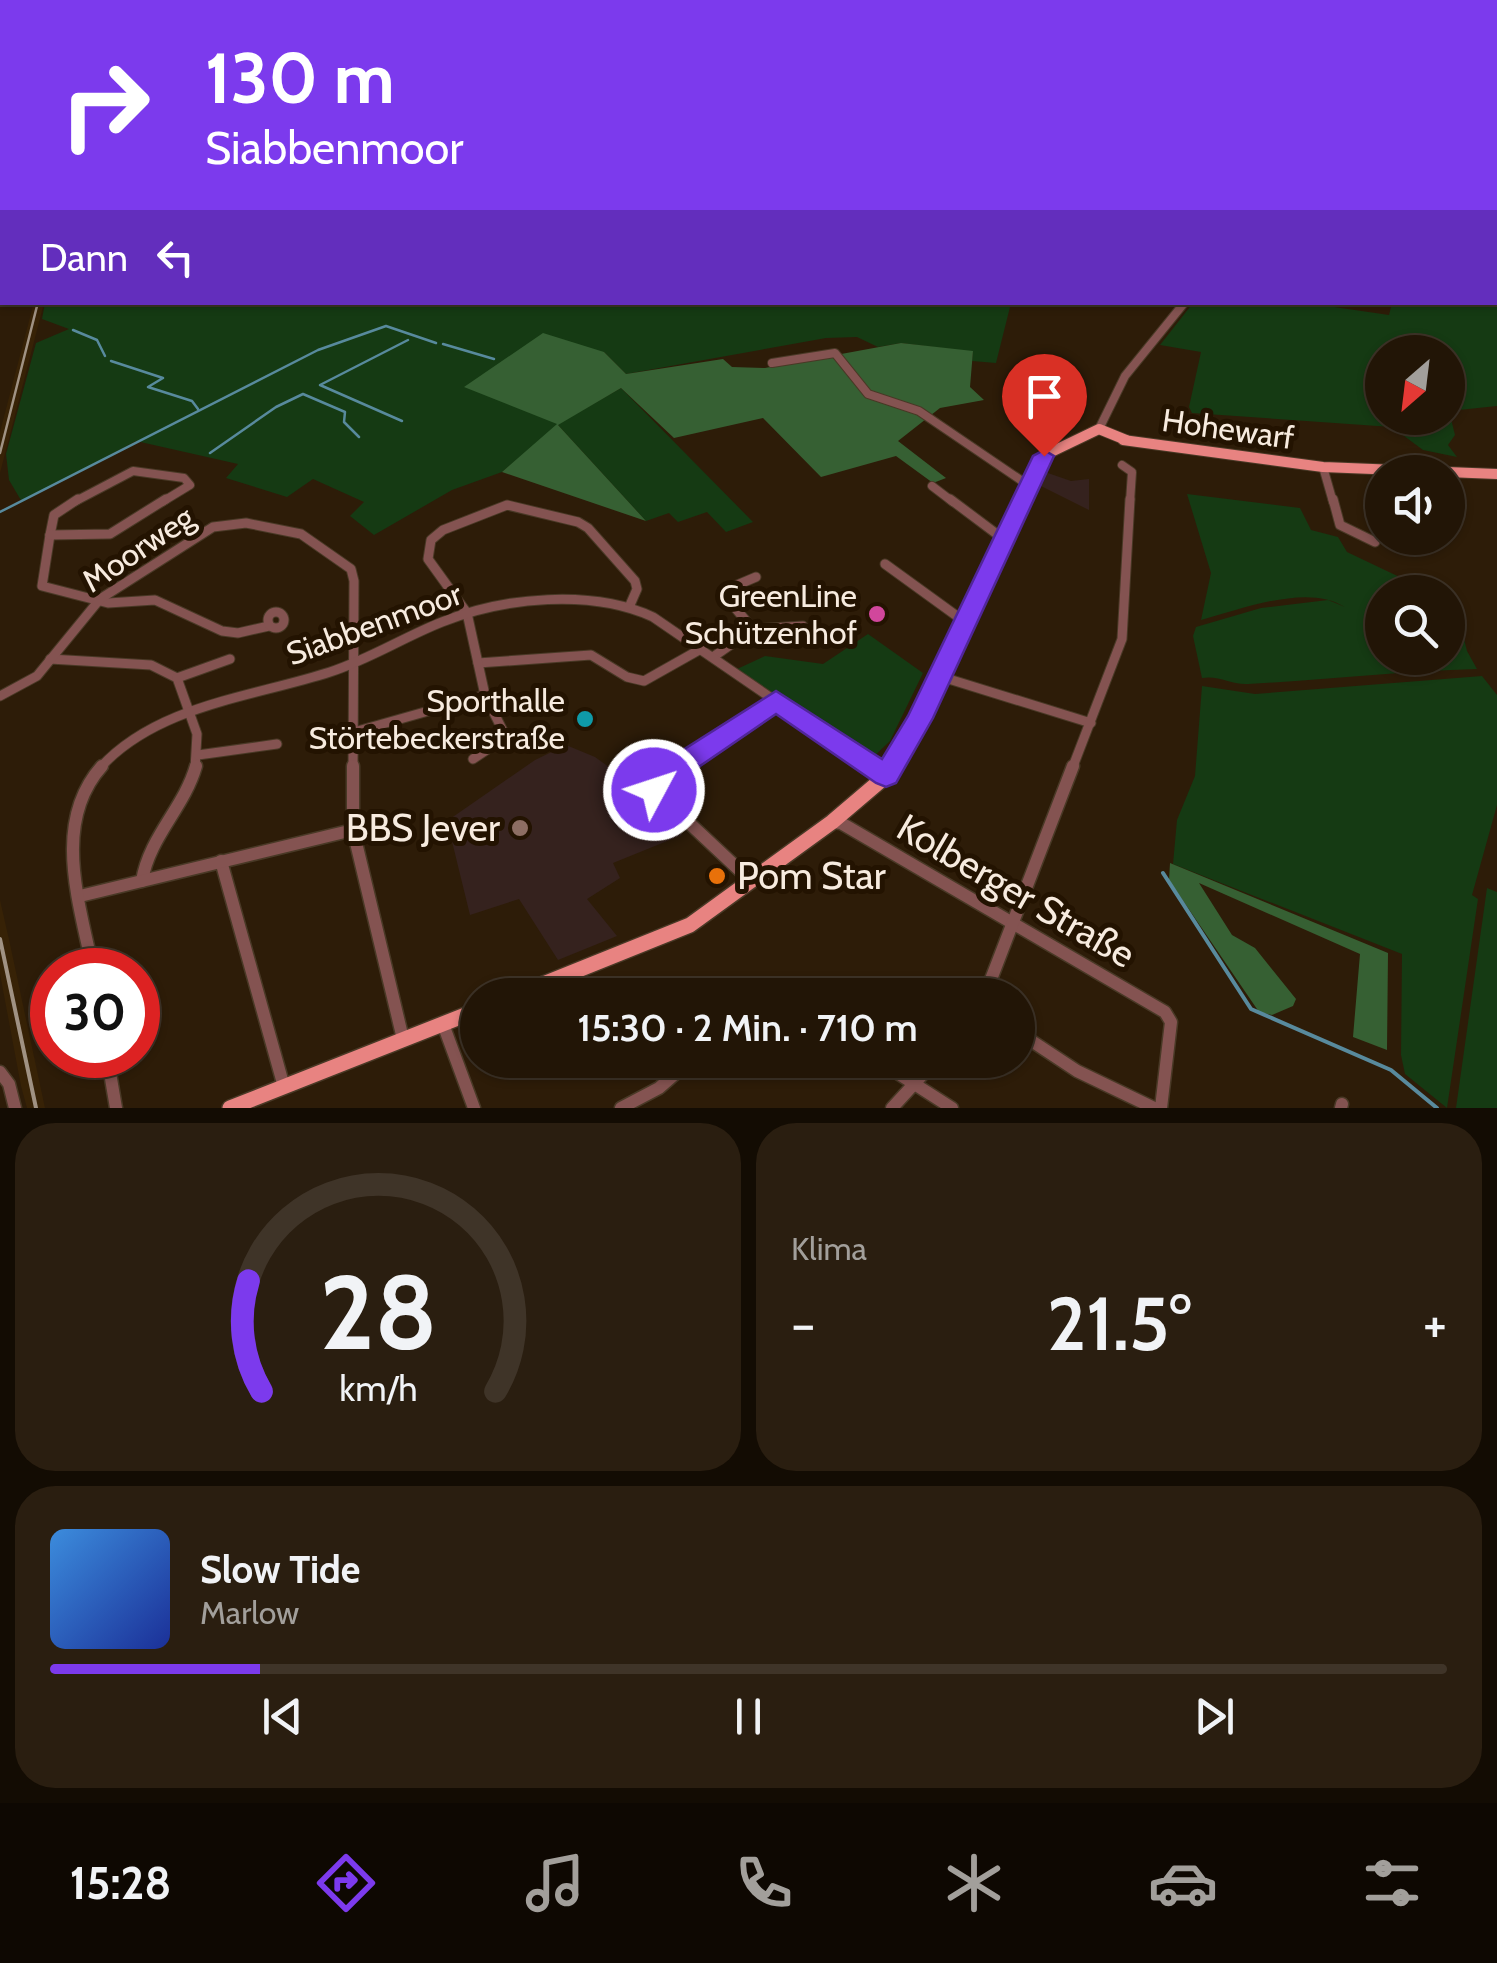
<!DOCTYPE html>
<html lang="de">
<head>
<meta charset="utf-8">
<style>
	:root { --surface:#221506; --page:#2a1e10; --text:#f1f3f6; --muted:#a29f9b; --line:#3f3428; --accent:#7c3aed }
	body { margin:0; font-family:Cabin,sans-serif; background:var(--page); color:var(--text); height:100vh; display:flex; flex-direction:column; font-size:38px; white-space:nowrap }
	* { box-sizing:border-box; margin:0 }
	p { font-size:32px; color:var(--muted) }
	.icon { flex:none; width:55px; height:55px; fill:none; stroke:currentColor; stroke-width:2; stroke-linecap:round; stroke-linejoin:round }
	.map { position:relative; height:1108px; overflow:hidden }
	.sheet { display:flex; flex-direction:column; gap:15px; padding:15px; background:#130c03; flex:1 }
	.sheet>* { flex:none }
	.hud { position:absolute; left:0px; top:0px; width:1498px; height:305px; box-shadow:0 2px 8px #0004,0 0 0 2px var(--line); background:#7c3aed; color:#fff; overflow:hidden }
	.needle { width:65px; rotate:208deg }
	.tools { position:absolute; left:1365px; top:335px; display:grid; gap:20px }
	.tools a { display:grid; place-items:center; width:100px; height:100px; border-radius:50%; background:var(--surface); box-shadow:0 2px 8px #0004,0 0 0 2px var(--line); font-size:50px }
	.speed { position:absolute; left:30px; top:948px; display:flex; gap:20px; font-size:50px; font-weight:700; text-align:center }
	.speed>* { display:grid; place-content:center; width:130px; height:130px; border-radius:50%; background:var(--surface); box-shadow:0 2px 8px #0004,0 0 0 2px var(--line); line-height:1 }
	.speed .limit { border:15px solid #d22; background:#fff; color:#111 }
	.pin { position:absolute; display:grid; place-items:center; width:85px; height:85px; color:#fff; margin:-102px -42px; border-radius:50% 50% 50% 0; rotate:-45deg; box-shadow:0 0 10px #0007 }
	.pin .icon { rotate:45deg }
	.me { position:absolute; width:110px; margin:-55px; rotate:50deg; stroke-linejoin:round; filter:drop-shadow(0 0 8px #0008) }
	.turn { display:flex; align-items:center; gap:35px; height:210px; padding:0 40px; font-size:45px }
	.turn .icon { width:130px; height:130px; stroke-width:2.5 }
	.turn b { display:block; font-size:70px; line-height:85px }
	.then { display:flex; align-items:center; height:95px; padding:0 40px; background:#0003; gap:20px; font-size:38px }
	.big { font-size:75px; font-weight:600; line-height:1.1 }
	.sheet .card { flex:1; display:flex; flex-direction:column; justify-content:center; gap:15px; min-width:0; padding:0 35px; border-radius:40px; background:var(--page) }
	.sheet .dial { align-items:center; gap:0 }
	.dial svg { height:260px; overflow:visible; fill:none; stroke:var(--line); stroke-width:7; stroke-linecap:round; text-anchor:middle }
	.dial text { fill:var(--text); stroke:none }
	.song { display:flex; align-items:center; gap:30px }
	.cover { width:120px; height:120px; border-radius:15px; background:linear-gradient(135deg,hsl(210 70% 55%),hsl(230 70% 35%)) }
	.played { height:10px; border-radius:5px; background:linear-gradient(90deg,var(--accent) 15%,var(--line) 15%) }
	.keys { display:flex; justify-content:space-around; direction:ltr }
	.heat { display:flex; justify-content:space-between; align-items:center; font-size:55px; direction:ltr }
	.sheet .tiles { flex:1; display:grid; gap:15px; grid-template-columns:1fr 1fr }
	.card:last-child { grid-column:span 2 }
	.trip { position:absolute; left:460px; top:978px; width:575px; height:100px; border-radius:50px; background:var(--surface); box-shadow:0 2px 8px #0004,0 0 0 2px var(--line); font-weight:600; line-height:100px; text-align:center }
	.menu { display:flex; height:160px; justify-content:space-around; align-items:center; background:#0e0802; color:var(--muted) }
	.menu .icon { width:70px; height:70px }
	.menu .selected { color:var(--accent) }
	.menu b { font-size:45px; color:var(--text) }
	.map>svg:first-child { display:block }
	.built { fill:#372206 }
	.education { fill:#35221e }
	.green { fill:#153a13; fill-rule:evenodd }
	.forest { fill:#366033 }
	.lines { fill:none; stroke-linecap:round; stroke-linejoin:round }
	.stream-far1 { stroke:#588a9d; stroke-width:2.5 }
	.stream { stroke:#588a9d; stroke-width:4 }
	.minor-far4-casing { stroke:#493926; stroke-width:6 }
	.minor-far3-casing { stroke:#493926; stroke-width:8 }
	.minor-far2-casing { stroke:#493926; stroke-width:10 }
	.minor-far1-casing { stroke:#493926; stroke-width:11 }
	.minor-casing { stroke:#493926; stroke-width:15 }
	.major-far2-casing { stroke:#493926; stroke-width:12 }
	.major-far1-casing { stroke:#493926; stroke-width:15 }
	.major-casing { stroke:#493926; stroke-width:18 }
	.minor-far4 { stroke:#845351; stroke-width:5 }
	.minor-far3 { stroke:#845351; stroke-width:6 }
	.minor-far2 { stroke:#845351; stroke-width:8 }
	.minor-far1 { stroke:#845351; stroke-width:9 }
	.minor { stroke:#845351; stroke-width:12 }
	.major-far2 { stroke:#e88381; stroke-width:10 }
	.major-far1 { stroke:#e88381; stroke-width:12 }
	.major { stroke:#e88381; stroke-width:15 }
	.rail-far1 { stroke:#a09283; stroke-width:2.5 }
	.rail { stroke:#a09283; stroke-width:4 }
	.route { fill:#7c3aed; stroke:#51269a; stroke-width:2.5 }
	.hotel-dot { fill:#d1479c; stroke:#231301; stroke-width:4 }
	.culture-dot { fill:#0f9aa8; stroke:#231301; stroke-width:4 }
	.education-dot { fill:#8d6e63; stroke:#231301; stroke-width:4 }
	.food-dot { fill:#e8710a; stroke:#231301; stroke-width:4 }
	.labels { text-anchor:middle; stroke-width:10; stroke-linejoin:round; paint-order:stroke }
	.street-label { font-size:32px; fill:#f7ebdf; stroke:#231301 }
	.poi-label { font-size:32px; fill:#f7ebdf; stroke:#231301; text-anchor:end }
	.near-poi-label { font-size:38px; fill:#f7ebdf; stroke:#231301; text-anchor:end }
	.near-street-label { font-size:38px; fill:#f7ebdf; stroke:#231301 }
</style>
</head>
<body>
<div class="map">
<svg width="1497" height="1108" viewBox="0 0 1497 1108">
	<rect width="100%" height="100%" fill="#2d1c08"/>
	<g class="built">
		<polygon points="34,302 44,303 0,473 0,432"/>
		<polygon points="0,900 10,944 45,1108 27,1108 21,1086 0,974"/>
	</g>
	<g class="education">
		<polygon points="1045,472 1071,481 1089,479 1089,510 1039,485"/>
		<polygon points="566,745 595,757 645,793 682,835 613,863 620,878 587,899 617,936 558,960 519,899 470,915 447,821 535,760"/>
	</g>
	<g class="green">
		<polygon points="271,0 915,0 266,2"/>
		<path d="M1497 217V406L1449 411 1455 435 1448 445 1457 457 1423 450 1392 427 1192 413 1189 407 1201 352 1160 345 1193 303 1300 302 1389 315 1392 303 1495 302ZM1382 352H1448V418H1382Z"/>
		<polygon points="45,303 1011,303 996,363 972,361 973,352 901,343 878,347 857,337 826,338 626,374 604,352 558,424 621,388 753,522 726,532 707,512 678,522 669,513 646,521 558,425 502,472 452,490 374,535 350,516 364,502 313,479 287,497 226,478 238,464 136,441 22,502 9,480 6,454 36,343 69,329 42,319"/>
		<path d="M1187 494 1300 508 1311 530 1338 537 1347 552 1431 592H1382V658H1448V604L1455 603 1467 651 1477 669C1400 671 1324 680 1248 684 1231 685 1219 675 1202 678L1193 636 1196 627 1261 608 1328 600 1345 607C1307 583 1243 609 1201 620L1211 573Z"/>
		<polygon points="868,634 923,673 890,741 867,763 735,670 765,656 823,664"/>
		<polygon points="1482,676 1497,695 1497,805 1472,895 1478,899 1447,1108 1405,1074 1401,1055 1402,954 1173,864 1177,820 1195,776 1202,686 1255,694"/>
		<polygon points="1487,888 1497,892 1497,1108 1456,1108"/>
	</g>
	<g class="forest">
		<polygon points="543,333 604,352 626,374 723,359 732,367 765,368 901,343 973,351 970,387 984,400 940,408 898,441 946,478 933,483 896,456 821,477 763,418 674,438 621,388 558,425 646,521 502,472 557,424 464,387"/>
		<polygon points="1170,863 1388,953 1387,1050 1353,1037 1360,954 1199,883 1232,935 1255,948 1296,999 1293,1006 1272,1015 1259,1012 1169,880"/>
	</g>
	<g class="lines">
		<g class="stream-far1">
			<polyline points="799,0 805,2"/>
			<polyline points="73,330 97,340 105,356"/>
			<polyline points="443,344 494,359"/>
			<polyline points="111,361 163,378 148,387 192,401 198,409"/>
			<polyline points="402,421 320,385 408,340"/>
			<polyline points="210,453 276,407 303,394 345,412 344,422 359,437"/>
			<polyline points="0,512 318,350 386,326 436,343"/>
		</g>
		<polyline class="stream" points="1163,873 1251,1009 1391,1070 1437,1108"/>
		<g class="minor-far4-casing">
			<g id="minor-far4">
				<polyline points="1054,0 1063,2"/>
				<polyline points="1358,0 1376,2"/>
				<polyline points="0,1 9,2"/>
				<polyline points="19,2 26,0"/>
				<polyline points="143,2 148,0"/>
			</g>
		</g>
		<g class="minor-far3-casing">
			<g id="minor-far3">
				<polyline points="0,248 2,255"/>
				<polyline points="2,266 2,274"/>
				<polyline points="0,293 2,288"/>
			</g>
		</g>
		<g class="minor-far2-casing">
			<g id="minor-far2">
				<polyline points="772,363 835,353 868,394 919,411 1028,485"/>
				<polyline points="1099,429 1125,376 1185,302"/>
				<polyline points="1122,465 1132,472 1130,502"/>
				<polyline points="1323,467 1333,502"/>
				<polyline points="932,486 953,502"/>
				<polyline points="74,502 133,471 184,478 190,485 162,502"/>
			</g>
		</g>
		<g class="minor-far1-casing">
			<g id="minor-far1">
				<polyline points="950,499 1002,538"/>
				<polyline points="1333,499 1340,525 1375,542"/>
				<polyline points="50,535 42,586 108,603 155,600 222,631 238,633 269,626"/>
				<polyline points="50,535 54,515 78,499"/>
				<polyline points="50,535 110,534 166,499"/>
				<polyline points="885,564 965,622"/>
				<circle cx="276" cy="620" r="8"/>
				<polyline points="753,629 803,626"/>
				<polyline points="713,657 753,629 725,596 730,588 756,577"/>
				<polyline points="50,659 151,665 177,678 197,734 195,769"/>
				<polyline points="478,663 591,655 627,677 644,681 699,650"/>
				<polyline points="939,676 1091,723"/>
				<polyline points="177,678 230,659"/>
				<polyline points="0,696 37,676 100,599 213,527 246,523 301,534 351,569 354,581 353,769"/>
				<polyline points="354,732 485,695"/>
				<polyline points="198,755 277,744"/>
				<polyline points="473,759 506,737 485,695 467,613 428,559 431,540 443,530 507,505 578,522 588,528 635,581 637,589 630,605"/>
				<path d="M99 769C156 705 253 697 330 672 370 659 404 637 442 622 504 597 592 589 653 617L875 769"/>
				<polyline points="675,769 777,701"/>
				<polyline points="1072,769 1122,639 1130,499"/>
			</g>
		</g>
		<g class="minor-casing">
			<g id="minor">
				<polyline points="353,766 353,830 403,1039"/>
				<polyline points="679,766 655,782 654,790 751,881"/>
				<polyline points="871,766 886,776"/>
				<polyline points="832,822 841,823 1165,1012 1171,1022 1161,1108"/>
				<polyline points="221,861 284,1087"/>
				<path d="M142 881C149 837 184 808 196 766"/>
				<polyline points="80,896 353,830"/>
				<path d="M93 970C80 904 51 823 102 766"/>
				<polyline points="985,995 1073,766"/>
				<polyline points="443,1024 474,1108"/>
				<polyline points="1018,1032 1077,1071 1154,1108"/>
				<polyline points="107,1055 116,1108"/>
				<polyline points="877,1060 952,1108"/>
				<polyline points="0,1072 9,1084 15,1108"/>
				<polyline points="621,1108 659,1088 691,1060"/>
				<polyline points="892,1108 936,1060"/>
				<polyline points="1341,1108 1342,1104"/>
			</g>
		</g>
		<g class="major-far2-casing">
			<g id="major-far2">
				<polyline points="1123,440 1323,467 1497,474"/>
				<polyline points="1020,502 1047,454 1099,429 1126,440"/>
			</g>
		</g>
		<g class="major-far1-casing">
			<polyline id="major-far1" points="890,769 919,719 1021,499"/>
		</g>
		<g class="major-casing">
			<g id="major">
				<polyline points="516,995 690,925 832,822 886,776 892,766"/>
				<polyline points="230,1108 478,1010"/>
			</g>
		</g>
		<use href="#minor-far4" class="minor-far4"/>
		<use href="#minor-far3" class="minor-far3"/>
		<use href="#minor-far2" class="minor-far2"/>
		<use href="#minor-far1" class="minor-far1"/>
		<use href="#minor" class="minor"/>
		<use href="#major-far2" class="major-far2"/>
		<use href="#major-far1" class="major-far1"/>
		<use href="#major" class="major"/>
		<polyline class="rail-far1" points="0,453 38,302"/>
		<polyline class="rail" points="0,939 36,1108"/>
	</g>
	<polygon class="route" points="1044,450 1054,456 933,718 896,783 886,787 876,783 776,714 668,788 664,798 654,801 644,798 640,790 645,774 776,691 882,759 908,716 1033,456"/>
	<circle class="hotel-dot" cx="877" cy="614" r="10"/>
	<circle class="culture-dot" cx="585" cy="719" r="10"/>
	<circle class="education-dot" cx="520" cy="828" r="10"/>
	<circle class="food-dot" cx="717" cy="876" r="10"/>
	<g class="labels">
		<g class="street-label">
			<text transform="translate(1228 429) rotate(8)" y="11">Hohewarf</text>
			<text transform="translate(138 549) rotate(-34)" y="11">Moorweg</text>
			<text transform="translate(374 624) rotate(-20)" y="11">Siabbenmoor</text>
		</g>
		<g class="poi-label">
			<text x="857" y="607">GreenLine<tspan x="857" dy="37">Schützenhof</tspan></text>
			<text x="565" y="712">Sporthalle<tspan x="565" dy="37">Störtebeckerstraße</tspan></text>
		</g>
		<g class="near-poi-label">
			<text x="500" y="841">BBS Jever</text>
			<text x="737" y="889" text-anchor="start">Pom Star</text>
		</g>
		<g class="near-street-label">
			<text transform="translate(1016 891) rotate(30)" y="13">Kolberger Straße</text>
		</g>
	</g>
</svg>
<div class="tools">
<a><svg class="needle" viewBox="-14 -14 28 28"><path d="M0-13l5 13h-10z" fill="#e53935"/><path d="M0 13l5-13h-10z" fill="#a29f9b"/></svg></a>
<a><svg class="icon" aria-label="sound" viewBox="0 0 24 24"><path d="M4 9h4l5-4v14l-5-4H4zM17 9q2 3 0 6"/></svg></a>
<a><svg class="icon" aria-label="search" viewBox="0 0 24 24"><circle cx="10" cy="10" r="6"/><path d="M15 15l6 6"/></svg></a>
</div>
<div class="speed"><div class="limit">30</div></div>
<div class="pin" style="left:1044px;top:456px;background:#d93025"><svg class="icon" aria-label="arrive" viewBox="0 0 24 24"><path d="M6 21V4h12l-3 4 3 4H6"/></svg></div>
<svg class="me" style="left:654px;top:790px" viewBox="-20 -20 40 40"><circle r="17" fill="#7c3aed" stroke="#fff" stroke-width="3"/><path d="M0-11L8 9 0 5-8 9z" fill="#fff"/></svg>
<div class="trip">15:30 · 2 Min. · 710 m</div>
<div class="hud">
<div class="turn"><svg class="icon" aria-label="right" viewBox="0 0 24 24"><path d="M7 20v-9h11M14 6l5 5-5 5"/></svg><div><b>130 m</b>Siabbenmoor</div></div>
<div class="then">Dann<svg class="icon" aria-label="left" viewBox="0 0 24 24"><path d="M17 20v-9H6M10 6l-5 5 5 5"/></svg></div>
</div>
</div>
<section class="sheet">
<div class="tiles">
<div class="card dial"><svg viewBox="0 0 100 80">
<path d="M14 69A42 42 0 1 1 86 69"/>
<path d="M14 69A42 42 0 0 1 10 35" stroke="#7c3aed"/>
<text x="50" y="56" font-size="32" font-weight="700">28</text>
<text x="50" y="72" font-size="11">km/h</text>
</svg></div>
<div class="card"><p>Klima</p>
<div class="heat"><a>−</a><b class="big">21.5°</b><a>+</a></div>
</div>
<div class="card">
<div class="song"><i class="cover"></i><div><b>Slow Tide</b><p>Marlow</p></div></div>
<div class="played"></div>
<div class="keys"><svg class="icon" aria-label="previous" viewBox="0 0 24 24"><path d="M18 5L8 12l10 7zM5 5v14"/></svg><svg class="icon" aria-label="pause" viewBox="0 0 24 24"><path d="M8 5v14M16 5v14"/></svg><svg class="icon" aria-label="next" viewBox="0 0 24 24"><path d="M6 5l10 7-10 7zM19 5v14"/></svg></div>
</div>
</div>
</section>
<nav class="menu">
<b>15:28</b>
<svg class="icon selected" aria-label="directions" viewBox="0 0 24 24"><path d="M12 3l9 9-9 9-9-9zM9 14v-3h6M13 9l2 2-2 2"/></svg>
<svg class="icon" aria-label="music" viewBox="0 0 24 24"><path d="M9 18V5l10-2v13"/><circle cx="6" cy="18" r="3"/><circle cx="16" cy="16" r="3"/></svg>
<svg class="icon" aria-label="phone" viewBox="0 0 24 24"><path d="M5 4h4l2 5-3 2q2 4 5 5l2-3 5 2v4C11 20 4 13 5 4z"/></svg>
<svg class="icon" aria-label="climate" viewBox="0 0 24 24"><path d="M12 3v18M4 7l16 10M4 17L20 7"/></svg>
<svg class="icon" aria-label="car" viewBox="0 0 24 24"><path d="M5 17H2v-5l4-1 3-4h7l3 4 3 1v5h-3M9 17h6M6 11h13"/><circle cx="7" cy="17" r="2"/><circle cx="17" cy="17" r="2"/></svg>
<svg class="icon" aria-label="filters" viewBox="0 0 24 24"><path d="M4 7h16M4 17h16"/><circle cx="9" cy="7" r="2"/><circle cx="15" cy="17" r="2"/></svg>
</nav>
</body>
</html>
